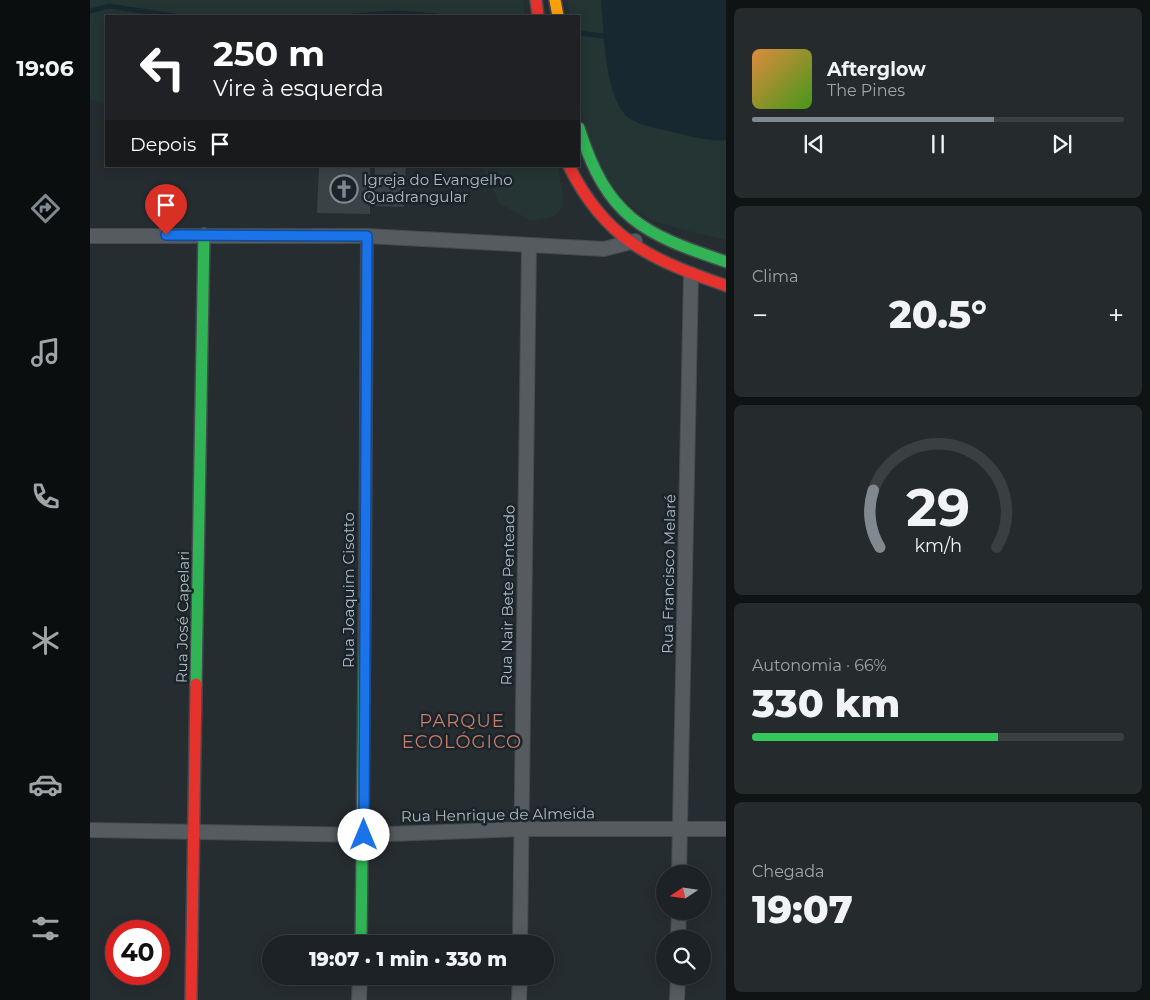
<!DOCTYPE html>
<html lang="pt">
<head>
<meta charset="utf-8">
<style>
	:root { --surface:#1c2225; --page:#252a2d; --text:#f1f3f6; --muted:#a0a4a7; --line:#3a3f42; --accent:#80898f }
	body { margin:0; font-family:Montserrat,sans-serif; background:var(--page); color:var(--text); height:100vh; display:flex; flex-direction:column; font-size:19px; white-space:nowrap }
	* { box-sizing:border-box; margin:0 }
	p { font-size:16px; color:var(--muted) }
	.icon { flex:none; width:28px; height:28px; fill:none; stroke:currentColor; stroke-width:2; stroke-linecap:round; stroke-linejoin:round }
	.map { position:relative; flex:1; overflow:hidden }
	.sheet { display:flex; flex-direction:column; gap:8px; padding:8px; background:#0f1314; width:424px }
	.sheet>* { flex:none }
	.top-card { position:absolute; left:15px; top:15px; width:475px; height:152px; border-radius:0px; box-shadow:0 2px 12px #0003,0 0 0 1px var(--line); background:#202124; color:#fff; overflow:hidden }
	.needle { width:32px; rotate:257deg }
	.tools { position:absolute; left:566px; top:865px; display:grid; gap:10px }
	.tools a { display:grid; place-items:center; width:55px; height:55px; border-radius:50%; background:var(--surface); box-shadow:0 2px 12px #0003,0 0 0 1px var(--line); font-size:25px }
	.speed { position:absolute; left:15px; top:920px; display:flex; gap:10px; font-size:25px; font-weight:700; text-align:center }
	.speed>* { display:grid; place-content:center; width:65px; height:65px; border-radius:50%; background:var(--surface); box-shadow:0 2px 12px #0003,0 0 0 1px var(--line); line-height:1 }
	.speed .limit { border:8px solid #d22; background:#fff; color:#111 }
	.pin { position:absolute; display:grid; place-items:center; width:42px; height:42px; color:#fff; margin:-51px -21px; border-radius:50% 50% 50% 0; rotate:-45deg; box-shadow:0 0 5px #0007 }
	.pin .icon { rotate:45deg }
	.me { position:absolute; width:55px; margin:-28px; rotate:0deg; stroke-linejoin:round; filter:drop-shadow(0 0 4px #0008) }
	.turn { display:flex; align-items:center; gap:18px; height:105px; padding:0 25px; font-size:22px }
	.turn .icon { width:65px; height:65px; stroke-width:2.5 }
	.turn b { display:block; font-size:35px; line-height:42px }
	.then { display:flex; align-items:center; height:48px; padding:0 25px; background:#0003; gap:10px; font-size:19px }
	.big { font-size:38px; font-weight:800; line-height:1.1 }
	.sheet .widget { flex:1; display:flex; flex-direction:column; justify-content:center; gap:8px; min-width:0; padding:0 18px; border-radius:8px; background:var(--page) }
	.sheet .dial { align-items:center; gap:0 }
	.dial svg { height:130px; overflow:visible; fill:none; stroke:var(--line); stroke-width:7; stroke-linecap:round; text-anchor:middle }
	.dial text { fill:var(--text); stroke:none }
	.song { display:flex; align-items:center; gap:15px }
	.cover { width:60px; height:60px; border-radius:8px; background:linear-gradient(135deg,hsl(30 70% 55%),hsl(100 70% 35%)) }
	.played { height:5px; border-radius:2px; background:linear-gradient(90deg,var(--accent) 65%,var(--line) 65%) }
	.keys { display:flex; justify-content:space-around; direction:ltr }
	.heat { display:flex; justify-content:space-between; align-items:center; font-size:28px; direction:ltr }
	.charge { height:8px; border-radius:4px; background:linear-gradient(90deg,#34c759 66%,var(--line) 0) }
	.trip { position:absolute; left:172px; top:935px; width:292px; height:50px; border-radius:25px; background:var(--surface); box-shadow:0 2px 12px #0003,0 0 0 1px var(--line); font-weight:800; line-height:50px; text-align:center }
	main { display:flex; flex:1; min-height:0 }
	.tabs { display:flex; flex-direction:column; width:90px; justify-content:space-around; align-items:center; background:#0b0e0f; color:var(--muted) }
	.tabs .icon { width:35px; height:35px }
	.tabs .active { color:var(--accent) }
	.tabs b { font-size:22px; color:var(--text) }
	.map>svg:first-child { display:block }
	.green { fill:#243534 }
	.water { fill:#182831 }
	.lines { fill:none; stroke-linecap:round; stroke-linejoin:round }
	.stream { stroke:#182831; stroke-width:5 }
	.building { fill:#3b4245 }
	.street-casing { stroke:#444a4e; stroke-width:16 }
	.fast-casing { stroke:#444a4e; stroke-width:14 }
	.slow-casing { stroke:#444a4e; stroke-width:14 }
	.jam-casing { stroke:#444a4e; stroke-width:14 }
	.street { stroke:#565b5f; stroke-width:14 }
	.fast { stroke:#30b455; stroke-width:11 }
	.slow { stroke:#ff9f0a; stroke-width:11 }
	.jam { stroke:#e5322d; stroke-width:11 }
	.route-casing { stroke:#114b97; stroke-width:12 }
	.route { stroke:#1a73e8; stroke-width:9 }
	.labels { text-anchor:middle; stroke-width:5; stroke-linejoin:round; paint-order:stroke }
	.poi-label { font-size:15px; fill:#b0bbc2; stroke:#1b242a; text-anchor:start }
	.street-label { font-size:15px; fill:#b0bbc2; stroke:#1b242a }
	.quarter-label { font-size:18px; letter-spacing:1px; fill:#c77d66; stroke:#1b242a }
</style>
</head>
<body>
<main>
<nav class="tabs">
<b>19:06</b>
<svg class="icon active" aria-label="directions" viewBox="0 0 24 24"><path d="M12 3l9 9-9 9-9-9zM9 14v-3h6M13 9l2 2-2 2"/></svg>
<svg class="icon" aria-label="music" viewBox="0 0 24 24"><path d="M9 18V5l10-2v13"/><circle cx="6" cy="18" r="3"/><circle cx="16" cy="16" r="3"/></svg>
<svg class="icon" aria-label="phone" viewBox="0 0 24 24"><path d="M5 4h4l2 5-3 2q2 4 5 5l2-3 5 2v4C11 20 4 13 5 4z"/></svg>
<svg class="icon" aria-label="climate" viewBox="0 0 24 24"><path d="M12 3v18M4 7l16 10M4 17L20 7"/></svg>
<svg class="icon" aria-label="car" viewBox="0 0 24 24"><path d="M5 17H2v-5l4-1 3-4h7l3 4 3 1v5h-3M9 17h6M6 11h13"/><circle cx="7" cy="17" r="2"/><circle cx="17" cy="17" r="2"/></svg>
<svg class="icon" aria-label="filters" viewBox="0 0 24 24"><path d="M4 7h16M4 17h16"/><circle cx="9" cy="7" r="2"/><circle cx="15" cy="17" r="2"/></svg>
</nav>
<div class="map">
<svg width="637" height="1000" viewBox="0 0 637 1000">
	<rect width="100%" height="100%" fill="#262d31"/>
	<g class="green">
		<polygon points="0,0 433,0 435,16 16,16 16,104 0,99"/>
		<path d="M477 0H636V240C615 234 574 227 556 217 513 191 492 132 489 85 487 62 489 39 489 16H480Z"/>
		<polygon points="392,166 468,166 474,206 464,216 442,221 410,204"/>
	</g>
	<path class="water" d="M511 0H636V140C620 142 599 136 583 132 570 129 550 126 539 118 514 98 514 30 511 0Z"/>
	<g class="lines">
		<g class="stream">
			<polyline points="0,11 19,6 85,16"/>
			<polyline points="262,16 306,13 347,16"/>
			<polyline points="489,33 521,37"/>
		</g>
	</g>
	<g class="building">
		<polygon points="229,166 280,166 280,214 227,213"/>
		<polygon points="285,166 316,166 314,207 284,206"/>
	</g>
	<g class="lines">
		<g class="street-casing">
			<g id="street">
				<polyline points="0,236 277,236 514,249 545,241"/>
				<polyline points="0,830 274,835 432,829 637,829"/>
				<polyline points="589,874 601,274"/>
				<polyline points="588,939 589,911"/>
				<polyline points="430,944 439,246"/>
				<polyline points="269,1000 270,976"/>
				<polyline points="429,1000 430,976"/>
				<polyline points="587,1000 588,976"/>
			</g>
		</g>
		<g class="fast-casing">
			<g id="fast">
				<path d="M489 128C517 217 552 234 637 262"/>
				<polyline points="106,684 114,234"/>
				<polyline points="271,944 275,594"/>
			</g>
		</g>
		<g class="slow-casing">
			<polyline id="slow" points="465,0 468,16"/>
		</g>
		<g class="jam-casing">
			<g id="jam">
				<polyline points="446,0 448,16"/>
				<path d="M479 166C515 240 562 260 637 286"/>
				<polyline points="275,594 277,236"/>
				<polyline points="101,1000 106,684"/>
			</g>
		</g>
		<use href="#street" class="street"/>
		<use href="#fast" class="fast"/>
		<use href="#slow" class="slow"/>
		<use href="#jam" class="jam"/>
	</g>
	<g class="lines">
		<g class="route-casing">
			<polyline id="route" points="76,235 277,236 274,835"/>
		</g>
		<use href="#route" class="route"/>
	</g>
	<defs>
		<g id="church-ring" transform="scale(1.4375)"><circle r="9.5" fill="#1b242a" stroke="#80898f" stroke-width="1.5"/><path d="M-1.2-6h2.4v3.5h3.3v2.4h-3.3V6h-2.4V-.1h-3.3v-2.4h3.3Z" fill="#80898f"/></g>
	</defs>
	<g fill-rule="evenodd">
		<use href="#church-ring" x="254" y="189"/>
	</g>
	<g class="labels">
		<g class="poi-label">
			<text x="273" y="185">Igreja do Evangelho<tspan x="273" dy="17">Quadrangular</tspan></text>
		</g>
		<g class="street-label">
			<text transform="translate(579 574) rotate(-89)" y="5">Rua Francisco Melaré</text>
			<text transform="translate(259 590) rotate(-90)" y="5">Rua Joaquim Cisotto</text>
			<text transform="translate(418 595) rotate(-89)" y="5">Rua Nair Bete Penteado</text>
			<text transform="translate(93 617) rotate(-89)" y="5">Rua José Capelari</text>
			<text transform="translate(408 815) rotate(-1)" y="5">Rua Henrique de Almeida</text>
		</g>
		<g class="quarter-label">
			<text x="372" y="727">PARQUE<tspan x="372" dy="21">ECOLÓGICO</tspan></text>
		</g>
	</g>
</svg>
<div class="tools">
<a><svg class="needle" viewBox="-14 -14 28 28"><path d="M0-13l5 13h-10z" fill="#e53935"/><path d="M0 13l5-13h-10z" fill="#a0a4a7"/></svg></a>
<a><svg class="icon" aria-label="search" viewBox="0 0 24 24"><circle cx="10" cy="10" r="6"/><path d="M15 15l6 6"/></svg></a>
</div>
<div class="speed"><div class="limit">40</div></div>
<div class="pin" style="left:76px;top:235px;background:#d93025"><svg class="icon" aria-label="arrive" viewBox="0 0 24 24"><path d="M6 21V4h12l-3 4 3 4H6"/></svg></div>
<svg class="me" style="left:274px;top:835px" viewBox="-20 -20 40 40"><circle r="19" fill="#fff"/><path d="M0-13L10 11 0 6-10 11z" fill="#1a73e8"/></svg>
<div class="trip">19:07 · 1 min · 330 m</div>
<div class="top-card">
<div class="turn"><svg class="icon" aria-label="left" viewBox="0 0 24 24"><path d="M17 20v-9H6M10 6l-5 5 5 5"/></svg><div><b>250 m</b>Vire à esquerda</div></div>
<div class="then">Depois<svg class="icon" aria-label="arrive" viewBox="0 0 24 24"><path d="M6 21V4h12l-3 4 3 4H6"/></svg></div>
</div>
</div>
<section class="sheet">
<div class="widget">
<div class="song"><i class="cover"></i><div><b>Afterglow</b><p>The Pines</p></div></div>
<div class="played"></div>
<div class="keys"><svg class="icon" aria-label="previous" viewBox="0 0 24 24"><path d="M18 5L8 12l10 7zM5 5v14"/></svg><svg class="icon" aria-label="pause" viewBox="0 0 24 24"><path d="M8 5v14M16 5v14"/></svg><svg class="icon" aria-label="next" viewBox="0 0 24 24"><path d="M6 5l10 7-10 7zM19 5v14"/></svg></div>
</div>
<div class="widget"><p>Clima</p>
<div class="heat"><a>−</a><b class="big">20.5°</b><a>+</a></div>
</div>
<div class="widget dial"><svg viewBox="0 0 100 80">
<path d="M14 69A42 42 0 1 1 86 69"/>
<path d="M14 69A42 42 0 0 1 10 34" stroke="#80898f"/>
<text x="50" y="56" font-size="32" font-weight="700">29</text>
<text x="50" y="72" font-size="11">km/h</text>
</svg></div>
<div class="widget"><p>Autonomia · 66%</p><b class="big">330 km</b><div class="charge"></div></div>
<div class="widget"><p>Chegada</p><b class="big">19:07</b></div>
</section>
</main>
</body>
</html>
